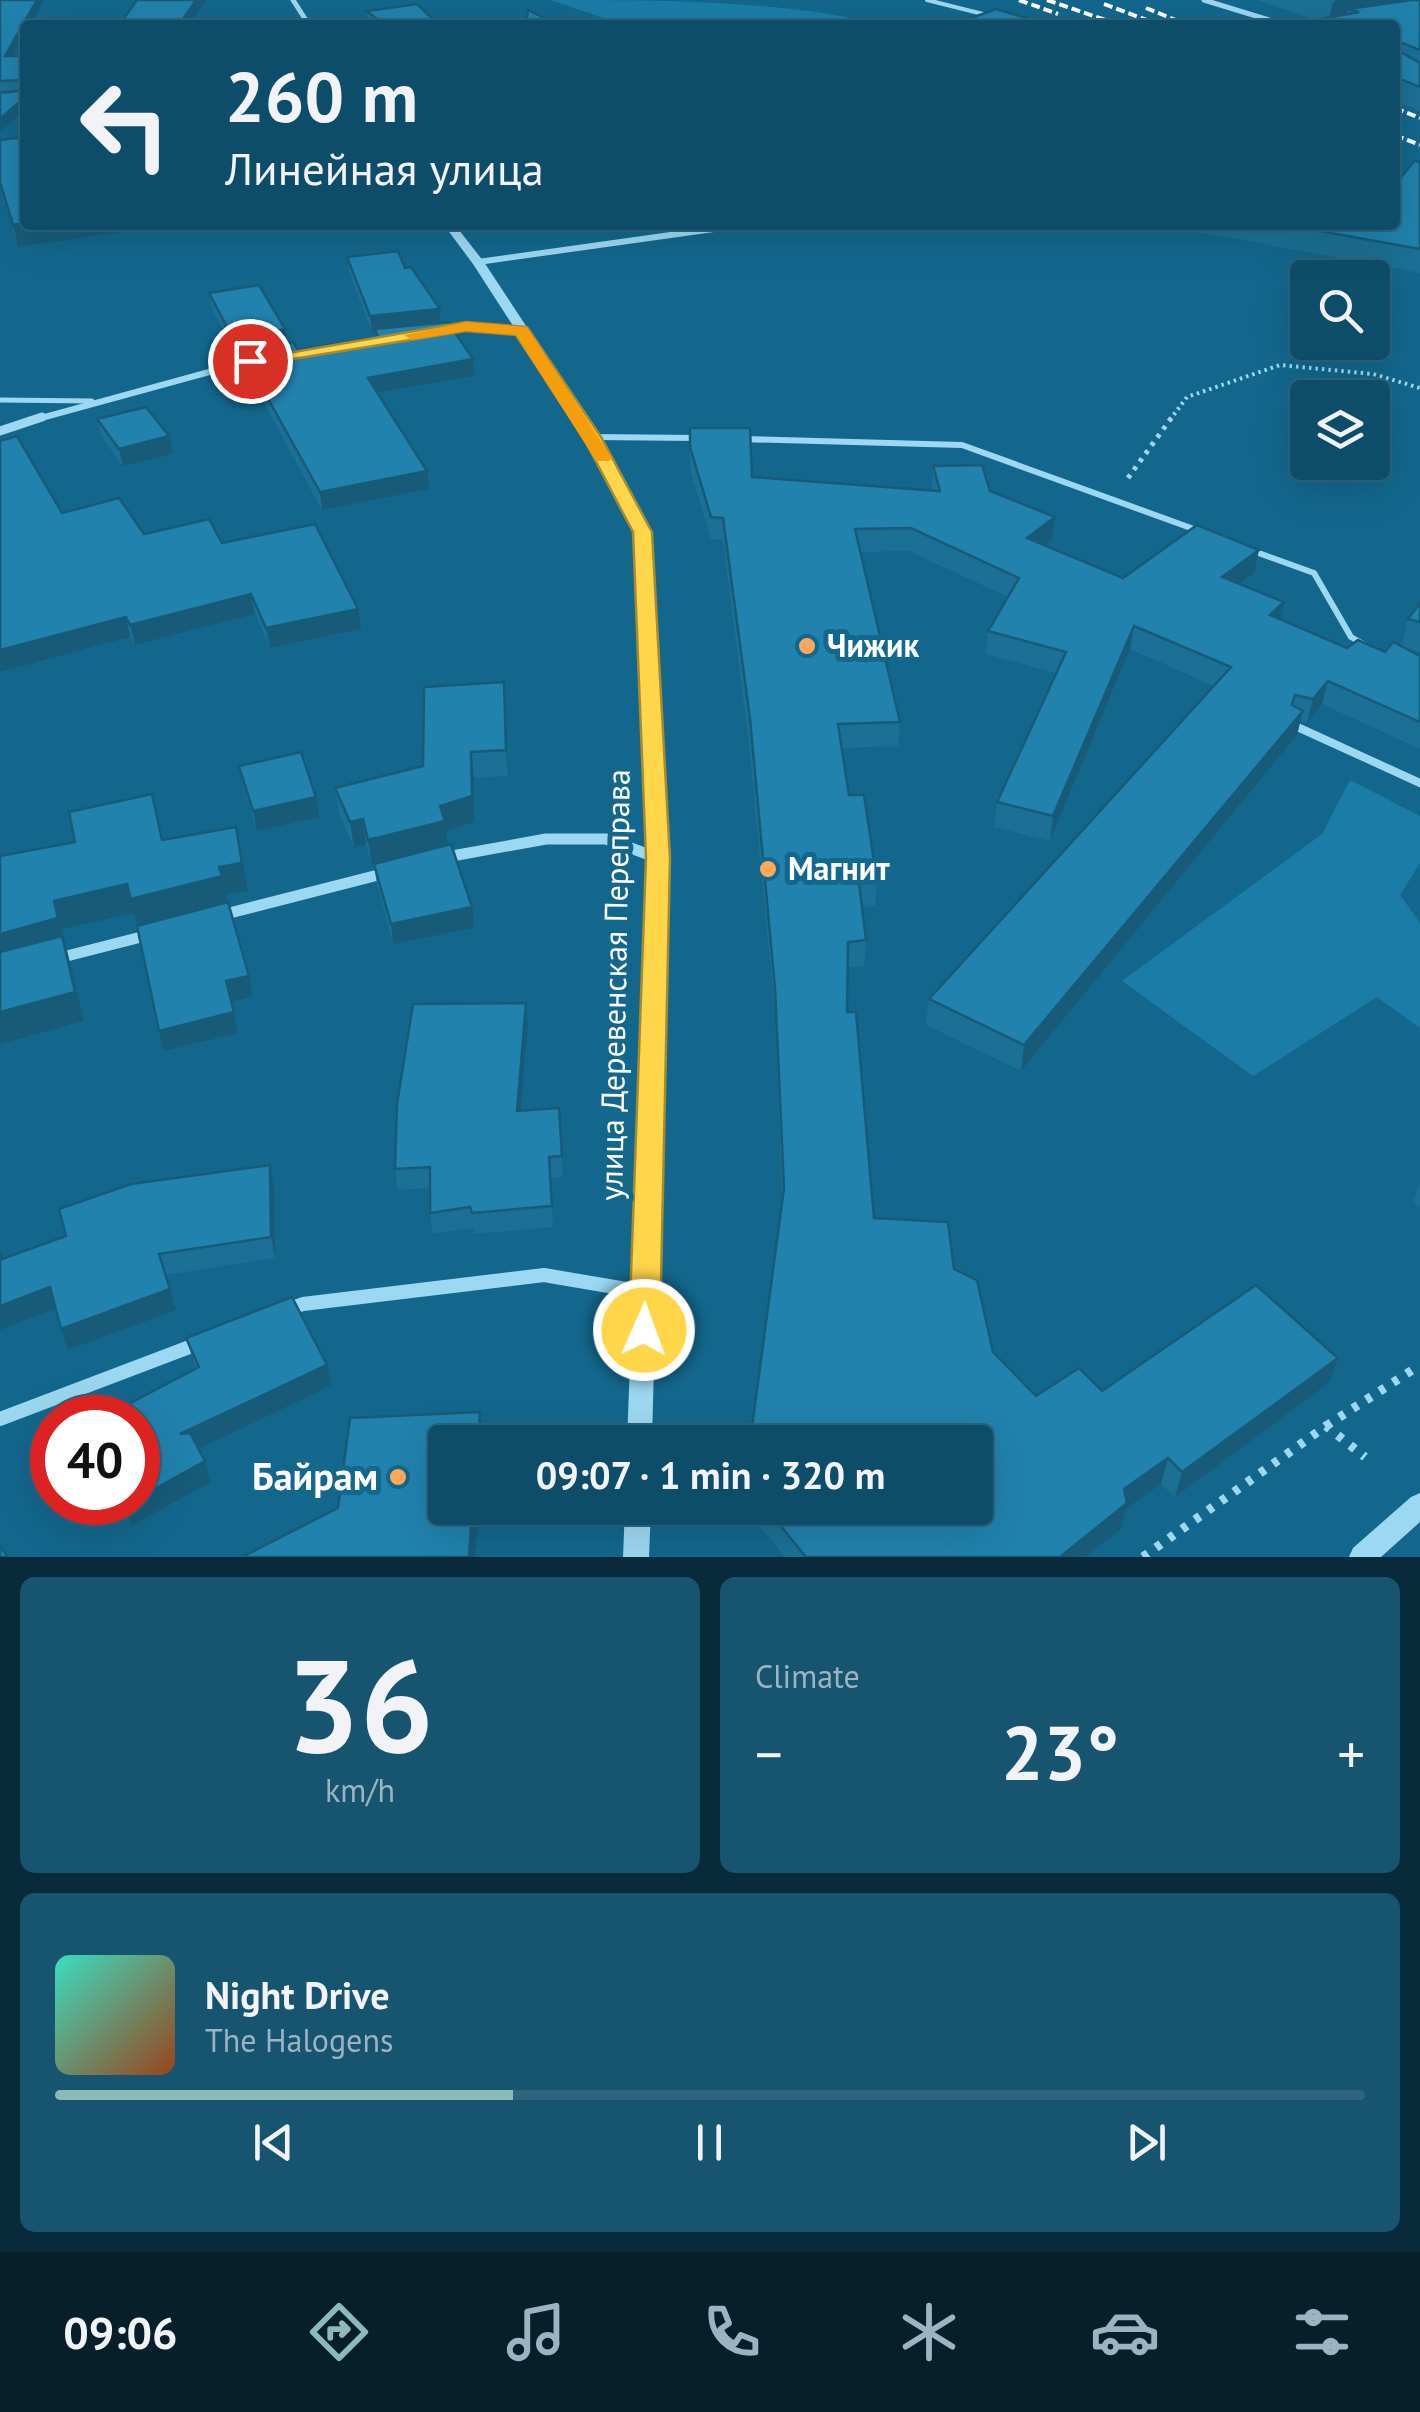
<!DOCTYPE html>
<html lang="en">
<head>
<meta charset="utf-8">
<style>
	:root { --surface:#0e4d6a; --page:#175470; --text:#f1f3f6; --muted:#9bb4c1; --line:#2e647e; --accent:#8bbbb9 }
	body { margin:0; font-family:"PT Sans",sans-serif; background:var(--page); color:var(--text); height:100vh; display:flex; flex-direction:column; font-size:38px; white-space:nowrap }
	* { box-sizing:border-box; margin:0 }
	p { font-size:32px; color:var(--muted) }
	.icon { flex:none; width:55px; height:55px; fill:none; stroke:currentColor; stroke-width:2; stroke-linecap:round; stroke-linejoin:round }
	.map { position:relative; height:1557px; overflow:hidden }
	.sheet { display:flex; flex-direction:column; gap:20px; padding:20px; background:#082a3a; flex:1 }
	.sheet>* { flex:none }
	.banner { position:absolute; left:20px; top:20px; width:1380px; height:210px; border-radius:10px; box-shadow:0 10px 40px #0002,0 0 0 2px var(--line); background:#0e4d6a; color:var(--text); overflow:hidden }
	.controls { position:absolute; left:1290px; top:260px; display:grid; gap:20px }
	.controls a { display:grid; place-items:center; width:100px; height:100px; border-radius:10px; background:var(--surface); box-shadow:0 10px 40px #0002,0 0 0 2px var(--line); font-size:50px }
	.speed { position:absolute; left:30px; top:1395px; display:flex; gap:20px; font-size:50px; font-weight:700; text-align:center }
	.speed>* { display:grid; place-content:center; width:130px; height:130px; border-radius:50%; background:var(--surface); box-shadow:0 10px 40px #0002,0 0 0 2px var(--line); line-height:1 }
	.speed .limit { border:15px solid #d22; background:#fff; color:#111 }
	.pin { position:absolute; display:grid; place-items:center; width:85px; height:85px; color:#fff; margin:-42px; border:5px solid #fff; border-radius:50%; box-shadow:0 2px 10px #0007 }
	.me { position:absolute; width:110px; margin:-55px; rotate:2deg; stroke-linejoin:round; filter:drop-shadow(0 0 8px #0008) }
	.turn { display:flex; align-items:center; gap:35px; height:210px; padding:0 40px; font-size:45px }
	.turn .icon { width:130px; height:130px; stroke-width:2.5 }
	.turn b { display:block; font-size:70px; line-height:85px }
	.big { font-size:75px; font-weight:600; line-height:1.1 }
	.sheet .tile { flex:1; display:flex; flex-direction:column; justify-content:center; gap:15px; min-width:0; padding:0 35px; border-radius:15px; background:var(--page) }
	.sheet .dial { align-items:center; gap:0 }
	.dial b { font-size:130px; line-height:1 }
	.song { display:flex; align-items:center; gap:30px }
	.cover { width:120px; height:120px; border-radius:15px; background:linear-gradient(135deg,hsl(170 70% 55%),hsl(20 70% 35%)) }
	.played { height:10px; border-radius:5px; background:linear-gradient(90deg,var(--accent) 35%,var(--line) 35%) }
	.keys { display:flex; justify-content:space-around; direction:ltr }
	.heat { display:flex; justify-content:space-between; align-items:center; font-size:55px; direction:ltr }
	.sheet .tiles { flex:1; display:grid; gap:20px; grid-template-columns:1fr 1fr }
	.tile:last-child { grid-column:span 2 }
	.trip { position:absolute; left:428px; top:1425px; width:565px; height:100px; border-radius:10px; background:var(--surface); box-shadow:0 10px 40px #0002,0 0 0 2px var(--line); font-weight:600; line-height:100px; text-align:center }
	.dock { display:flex; height:160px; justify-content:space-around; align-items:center; background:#061f2a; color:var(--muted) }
	.dock .icon { width:70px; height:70px }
	.dock .active { color:var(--accent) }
	.dock b { font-size:45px; color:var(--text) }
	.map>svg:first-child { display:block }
	.green { fill:#1b7da7 }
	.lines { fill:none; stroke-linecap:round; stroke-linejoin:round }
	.path-far2 { stroke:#9cd8f1; stroke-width:4; stroke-dasharray:2.5 4; stroke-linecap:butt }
	.path-far1 { stroke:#9cd8f1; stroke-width:5; stroke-dasharray:4 6; stroke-linecap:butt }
	.path { stroke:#9cd8f1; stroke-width:9; stroke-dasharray:6 10; stroke-linecap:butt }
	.service-far3 { stroke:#9cd8f1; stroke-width:4 }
	.service-far2 { stroke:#9cd8f1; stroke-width:5 }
	.service-far1 { stroke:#9cd8f1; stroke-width:6 }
	.service { stroke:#9cd8f1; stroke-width:8 }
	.minor-far4 { stroke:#9cd8f1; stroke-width:5 }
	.minor-far3 { stroke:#9cd8f1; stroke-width:6 }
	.minor-far2 { stroke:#9cd8f1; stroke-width:9 }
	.minor-far1 { stroke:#9cd8f1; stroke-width:11 }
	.minor { stroke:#9cd8f1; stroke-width:14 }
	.tertiary { fill:#9cd8f1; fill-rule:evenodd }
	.rail { stroke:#fff; stroke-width:4; stroke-dasharray:9 4; stroke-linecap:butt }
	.wall { fill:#1c7095 }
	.shaded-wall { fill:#175b79 }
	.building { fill:#2182ad; stroke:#175b79; stroke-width:2.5 }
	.route { fill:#ffd54a; stroke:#a68a30; stroke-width:2.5 }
	.slow { fill:#f59e0b }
	.poi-dot { fill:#ffa75c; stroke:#13678d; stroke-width:4 }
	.labels { text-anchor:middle; stroke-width:10; stroke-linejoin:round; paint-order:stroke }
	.poi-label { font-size:32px; font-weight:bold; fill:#fff; stroke:#13678d; text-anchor:start }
	.street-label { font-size:32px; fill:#fff; stroke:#13678d }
	.near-poi-label { font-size:38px; font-weight:bold; fill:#fff; stroke:#13678d; text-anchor:end }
</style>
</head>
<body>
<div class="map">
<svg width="1420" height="1557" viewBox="0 0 1420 1557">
	<rect width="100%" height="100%" fill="#13678d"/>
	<g class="green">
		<path d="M551 0C651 0 789 0 879 25H624Z"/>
		<polygon points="1350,780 1420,816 1420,863 1400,895 1420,923 1420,1028 1377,997 1253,1076 1122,981 1322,834"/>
	</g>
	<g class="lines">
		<polyline class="path-far2" points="1170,420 1187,397 1280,365 1373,374 1420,388"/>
		<polyline class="path-far1" points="1128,478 1172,417"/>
		<g class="path">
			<polyline points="1326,1426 1420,1365"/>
			<polyline points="1143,1557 1326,1426 1365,1457"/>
		</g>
		<polyline class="service-far3" points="927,0 991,16"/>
		<polyline class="service-far2" points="0,400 92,401"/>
		<g class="service-far1">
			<polyline points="592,437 697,438"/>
			<polyline points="741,439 962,445 1202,532"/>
			<polyline points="1253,551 1314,573 1351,637 1365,645"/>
		</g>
		<polyline class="service" points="1293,725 1420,783"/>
		<g class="minor-far4">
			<polyline points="293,0 309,25"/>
			<polyline points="1204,0 1285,25"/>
		</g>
		<g class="minor-far3">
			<polyline points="478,262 742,225"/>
			<polyline points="442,331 466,327 521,330"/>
			<polyline points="34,420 253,360"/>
		</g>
		<polyline class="minor-far2" points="0,431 42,417"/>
		<g class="minor-far1">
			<polyline points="441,858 546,839 606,839 658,858"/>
			<polyline points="218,916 386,873"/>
			<polyline points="59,958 149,935"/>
		</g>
		<g class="minor">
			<polyline points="286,1310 303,1304 544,1275 644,1292"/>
			<polyline points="0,1419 200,1343"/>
		</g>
		<g class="tertiary">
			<polygon points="444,225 455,225 484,262 599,437 650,532 667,858 652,1442 627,1442 649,858 636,532 585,437 473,264"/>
			<polygon points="1420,1493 1420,1522 1381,1557 1349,1557 1353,1548 1411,1497"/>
			<polygon points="625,1508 651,1508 649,1557 623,1557"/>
		</g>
		<g class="rail">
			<polyline points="1019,0 1058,14"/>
			<polyline points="1047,0 1120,25"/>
			<polyline points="1104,4 1160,25"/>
			<polyline points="1146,8 1188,25"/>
			<polyline points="1395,108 1420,118"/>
			<polyline points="1395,135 1420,145"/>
		</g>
	</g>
	<g class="wall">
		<polygon points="0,0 45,0 12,56 25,56 25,110 0,132 0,93 22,90 0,91"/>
		<polygon points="1257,0 1420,0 1420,111 1395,101 1395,25 1316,20"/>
		<polygon points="367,11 439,25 373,25 368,20"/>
		<polygon points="0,140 128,231 18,247 0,187"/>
		<polygon points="1420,162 1420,273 1172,227 1172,225 1395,225"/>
		<polygon points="347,257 405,268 440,309 441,323 473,359 475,376 378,393 429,489 322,510 245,368 242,355 237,356 212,309 209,293 285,329 287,343 298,350 376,337 375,332 372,332 349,272"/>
		<polygon points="97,419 173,454 123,466 101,436"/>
		<polygon points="690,428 752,477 932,491 933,466 990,491 1052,539 1044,545 1123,578 1254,573 1239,584 1281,619 1347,648 1385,652 1401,646 1408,619 1420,603 1420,652 1402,646 1420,656 1420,749 1322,704 1307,723 1300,721 1297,735 1021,1071 926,1025 929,999 1214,686 1130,649 1050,841 994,827 997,802 1056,673 986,654 988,631 1008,597 909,551 860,552 900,722 898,746 842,748 849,795 877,881 875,906 862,907 866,940 864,966 848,967 847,1012 874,1218 954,1269 993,1352 1036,1396 1102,1391 1329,1383 1175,1497 1161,1484 1126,1509 1121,1529 1086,1557 785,1557 745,1508 975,1508 782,1199 775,1013 749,743 723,540 711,539 690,469"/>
		<polygon points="0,441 62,513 144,534 222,543 361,629 270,648 255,614 135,645 130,637 0,672"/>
		<polygon points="506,707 508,776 474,778 474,822 446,831 447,845 474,928 393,944 377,884 374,866 372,866 366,845 354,848 339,814 335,788 423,766"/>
		<polygon points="239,766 316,797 320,817 257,831 243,786"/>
		<polygon points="526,1003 528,1024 521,1111 559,1108 563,1177 550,1178 553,1227 474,1234 473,1228 433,1234 430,1213 430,1188 398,1190 395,1169"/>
		<polygon points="270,1165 274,1186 275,1258 166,1275 176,1310 68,1350 56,1309 0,1330 0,1251 3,1258"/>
		<polygon points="1420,1182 1420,1207 1413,1202"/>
		<polygon points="186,1338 327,1365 332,1385 198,1449 211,1482 131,1526 120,1502 138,1502 196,1369"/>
	</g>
	<g class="shaded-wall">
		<polygon points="37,0 45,0 30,25 25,25 25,34 7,66 5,56"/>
		<polygon points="196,0 206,0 188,25 179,25"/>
		<polygon points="1336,0 1420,0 1359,12 1348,9 1346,18 1328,24 1332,4"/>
		<polygon points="25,97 25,110 0,132 0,119"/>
		<polygon points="25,223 25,225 126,225 128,231 18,247 13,225"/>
		<polygon points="440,309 441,325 372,332 370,316"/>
		<polygon points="285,329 288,345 237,356 234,340"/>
		<polygon points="473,359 475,376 370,394 368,378"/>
		<polygon points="169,436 173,454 123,466 119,449"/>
		<polygon points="427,471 429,489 322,510 320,492"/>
		<polygon points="1055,517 1052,539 1024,560 1027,538"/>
		<polygon points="1259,550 1254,573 1217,600 1222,577"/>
		<polygon points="251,594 255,614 135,645 130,625"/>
		<polygon points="1284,602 1279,626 1270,615"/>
		<polygon points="358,609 361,629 270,648 266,628"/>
		<polygon points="126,617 130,637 0,672 0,650"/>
		<polygon points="1134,626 1130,649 1050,841 1053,816"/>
		<polygon points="1328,681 1322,704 1307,723 1313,699"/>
		<polygon points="504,682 506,707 508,776 506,750"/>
		<polygon points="1303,711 1297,735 1021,1071 1024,1045"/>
		<polygon points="471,752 474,778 474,822 446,831 448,847 372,866 368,840 440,806"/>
		<polygon points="316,797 320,817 257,831 253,811"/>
		<polygon points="363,819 366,845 354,848 350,822"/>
		<polygon points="236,827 248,891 226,895 228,904 138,928 134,913 62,929 84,1021 0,1044 0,934 54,901 219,867"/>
		<polygon points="472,907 474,928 393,944 391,924"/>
		<polygon points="249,976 253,996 231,1002 226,981"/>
		<polygon points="526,1003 528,1024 519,1132 517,1111"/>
		<polygon points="234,1012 238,1033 164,1051 159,1031"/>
		<polygon points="270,1165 274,1186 275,1258 271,1237"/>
		<polygon points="50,1287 58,1308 0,1330 0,1306"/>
		<polygon points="170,1289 176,1310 68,1350 61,1329"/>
		<polygon points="1338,1358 1329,1383 1175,1497 1182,1472"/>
		<polygon points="327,1365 332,1385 186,1455 180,1434"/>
		<polygon points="480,1412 484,1442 478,1442"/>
		<polygon points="1168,1458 1161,1484 1126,1509 1121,1529 1086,1557 1060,1557 1124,1489"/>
		<polygon points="205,1461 211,1482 131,1526 124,1505 129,1502 138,1502 138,1498"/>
		<polygon points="472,1508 479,1508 475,1557 469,1557"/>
	</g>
	<g class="building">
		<polygon points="0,0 37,0 5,56 25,56 25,86 23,80 0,81"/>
		<polygon points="137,0 196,0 179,25 119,25"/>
		<polygon points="1412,0 1420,0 1420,50 1402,43 1395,47 1395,25 1287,25 1359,12 1348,9"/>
		<polygon points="417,4 439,25 384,25 367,11"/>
		<polygon points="996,9 1050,25 952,25"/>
		<polygon points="528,10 558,25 526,25"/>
		<polygon points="1395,49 1420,63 1420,87 1395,77"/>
		<polygon points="25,90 25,97 0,119 0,93"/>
		<polygon points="25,137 25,223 13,225 0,182 0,140"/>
		<polygon points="1414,161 1420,162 1420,249 1286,225 1395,225 1395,185"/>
		<polygon points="398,251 405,268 411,267 440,309 370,316 347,257"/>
		<polygon points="259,285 285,329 234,340 209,293"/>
		<polygon points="448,322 473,359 368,378 427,471 320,492 242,352 293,342 298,350 378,337 375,329"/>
		<polygon points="146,407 169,436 119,449 97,419"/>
		<polygon points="690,428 750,428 752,477 940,491 933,466 982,465 990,491 1055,517 1027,538 1123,578 1197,525 1259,550 1222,577 1284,602 1270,615 1347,648 1358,640 1385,652 1393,642 1420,656 1420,722 1328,681 1313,699 1295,695 1292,705 1303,711 1024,1045 929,999 1231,667 1134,626 1053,816 997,802 1066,652 988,631 1019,578 911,528 855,529 900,722 838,724 849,795 864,795 877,881 859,882 866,940 848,942 847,1012 856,1012 874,1218 948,1222 954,1269 977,1280 993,1352 1036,1396 1079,1368 1102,1391 1256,1285 1338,1358 1182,1472 1168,1458 1124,1489 1127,1503 1060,1557 806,1557 766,1508 975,1508 975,1442 750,1442 784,1188 775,988 750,719 723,518 711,517 690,447"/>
		<polygon points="17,436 62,513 119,498 144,534 209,519 222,543 315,524 358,609 266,628 251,594 130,625 126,617 0,650 0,441"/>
		<polygon points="1420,603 1420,622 1408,619"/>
		<polygon points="504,682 506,750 471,752 472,796 440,806 445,821 368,840 363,819 350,822 335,788 423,766 424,687"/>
		<polygon points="301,752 316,797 253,811 239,766"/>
		<polygon points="152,794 162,840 236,827 242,863 219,867 222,876 131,899 127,884 54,901 58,918 0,934 0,856 75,842 69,812"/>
		<polygon points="451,844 472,907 391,924 374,864"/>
		<polygon points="228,902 249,976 226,981 234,1012 159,1031 137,926"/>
		<polygon points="62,936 75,992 0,1012 0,952"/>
		<polygon points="526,1003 517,1111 559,1108 562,1156 549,1157 552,1206 472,1213 470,1207 430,1213 430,1167 395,1169 397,1104 413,1004"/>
		<polygon points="270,1165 271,1237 159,1254 170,1289 61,1329 50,1287 0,1306 0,1251 2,1259 66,1236 59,1209 131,1184"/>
		<polygon points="292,1297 327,1365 180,1434 190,1433 205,1461 138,1498 138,1418 102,1418 199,1367 186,1338"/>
		<polygon points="480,1412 478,1442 445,1442 445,1508 472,1508 469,1557 242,1557 338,1508 350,1418"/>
		<polygon points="0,1546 8,1557 0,1557"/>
	</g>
	<polygon class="route" points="466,322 527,327 601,437 652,532 670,858 660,1330 655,1339 644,1343 633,1339 629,1330 646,858 633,532 583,437 516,335 466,331 250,366 242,361"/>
	<polygon class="slow" points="466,322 527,327 612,458 609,461 596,461 516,335 466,331 412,340 404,335"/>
	<g class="poi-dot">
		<circle cx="807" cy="646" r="10"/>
		<circle cx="768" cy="869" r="10"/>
		<circle cx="398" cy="1477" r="10"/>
	</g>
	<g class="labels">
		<g class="poi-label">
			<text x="827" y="657">Чижик</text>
			<text x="788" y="880">Магнит</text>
		</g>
		<g class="street-label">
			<text transform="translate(615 985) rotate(-89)" y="11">улица Деревенская Переправа</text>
		</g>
		<g class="near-poi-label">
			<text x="378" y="1490">Байрам</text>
		</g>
	</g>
</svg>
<div class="controls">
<a><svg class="icon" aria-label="search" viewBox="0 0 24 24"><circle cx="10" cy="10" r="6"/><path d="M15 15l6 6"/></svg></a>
<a><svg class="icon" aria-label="layers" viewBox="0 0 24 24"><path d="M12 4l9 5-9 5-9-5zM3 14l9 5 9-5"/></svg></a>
</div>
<div class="speed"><div class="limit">40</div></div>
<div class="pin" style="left:250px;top:361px;background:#d93025"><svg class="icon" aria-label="arrive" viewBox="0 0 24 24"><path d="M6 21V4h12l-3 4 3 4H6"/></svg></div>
<svg class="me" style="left:644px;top:1330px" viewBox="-20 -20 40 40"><circle r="17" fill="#ffd54a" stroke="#fff" stroke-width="3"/><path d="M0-11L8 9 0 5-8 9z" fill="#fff"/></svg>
<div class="trip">09:07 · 1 min · 320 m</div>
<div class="banner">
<div class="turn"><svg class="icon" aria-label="left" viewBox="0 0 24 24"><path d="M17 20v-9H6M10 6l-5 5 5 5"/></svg><div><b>260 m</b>Линейная улица</div></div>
</div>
</div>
<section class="sheet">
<div class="tiles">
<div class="tile dial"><b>36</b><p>km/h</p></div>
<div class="tile"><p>Climate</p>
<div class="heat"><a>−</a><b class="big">23°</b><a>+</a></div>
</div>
<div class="tile">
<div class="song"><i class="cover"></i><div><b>Night Drive</b><p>The Halogens</p></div></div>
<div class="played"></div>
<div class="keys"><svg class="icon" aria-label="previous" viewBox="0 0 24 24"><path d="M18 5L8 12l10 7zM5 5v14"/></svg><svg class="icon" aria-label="pause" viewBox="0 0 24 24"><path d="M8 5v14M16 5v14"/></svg><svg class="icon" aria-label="next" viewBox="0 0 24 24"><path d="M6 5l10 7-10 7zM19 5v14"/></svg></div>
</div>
</div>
</section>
<nav class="dock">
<b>09:06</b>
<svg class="icon active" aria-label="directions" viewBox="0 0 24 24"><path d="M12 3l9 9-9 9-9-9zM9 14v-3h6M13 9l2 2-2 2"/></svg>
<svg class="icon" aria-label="music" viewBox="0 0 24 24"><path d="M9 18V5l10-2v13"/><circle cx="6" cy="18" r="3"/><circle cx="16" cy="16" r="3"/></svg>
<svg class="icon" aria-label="phone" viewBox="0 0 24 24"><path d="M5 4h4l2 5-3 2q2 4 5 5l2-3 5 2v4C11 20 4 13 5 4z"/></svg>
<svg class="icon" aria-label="climate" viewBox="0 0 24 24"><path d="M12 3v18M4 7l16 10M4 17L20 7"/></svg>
<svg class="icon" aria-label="car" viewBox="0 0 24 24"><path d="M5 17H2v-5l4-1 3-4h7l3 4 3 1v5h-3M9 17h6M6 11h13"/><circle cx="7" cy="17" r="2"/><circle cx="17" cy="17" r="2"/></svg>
<svg class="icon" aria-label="filters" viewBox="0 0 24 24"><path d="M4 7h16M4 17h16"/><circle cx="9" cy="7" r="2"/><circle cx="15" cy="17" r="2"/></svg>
</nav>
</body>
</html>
